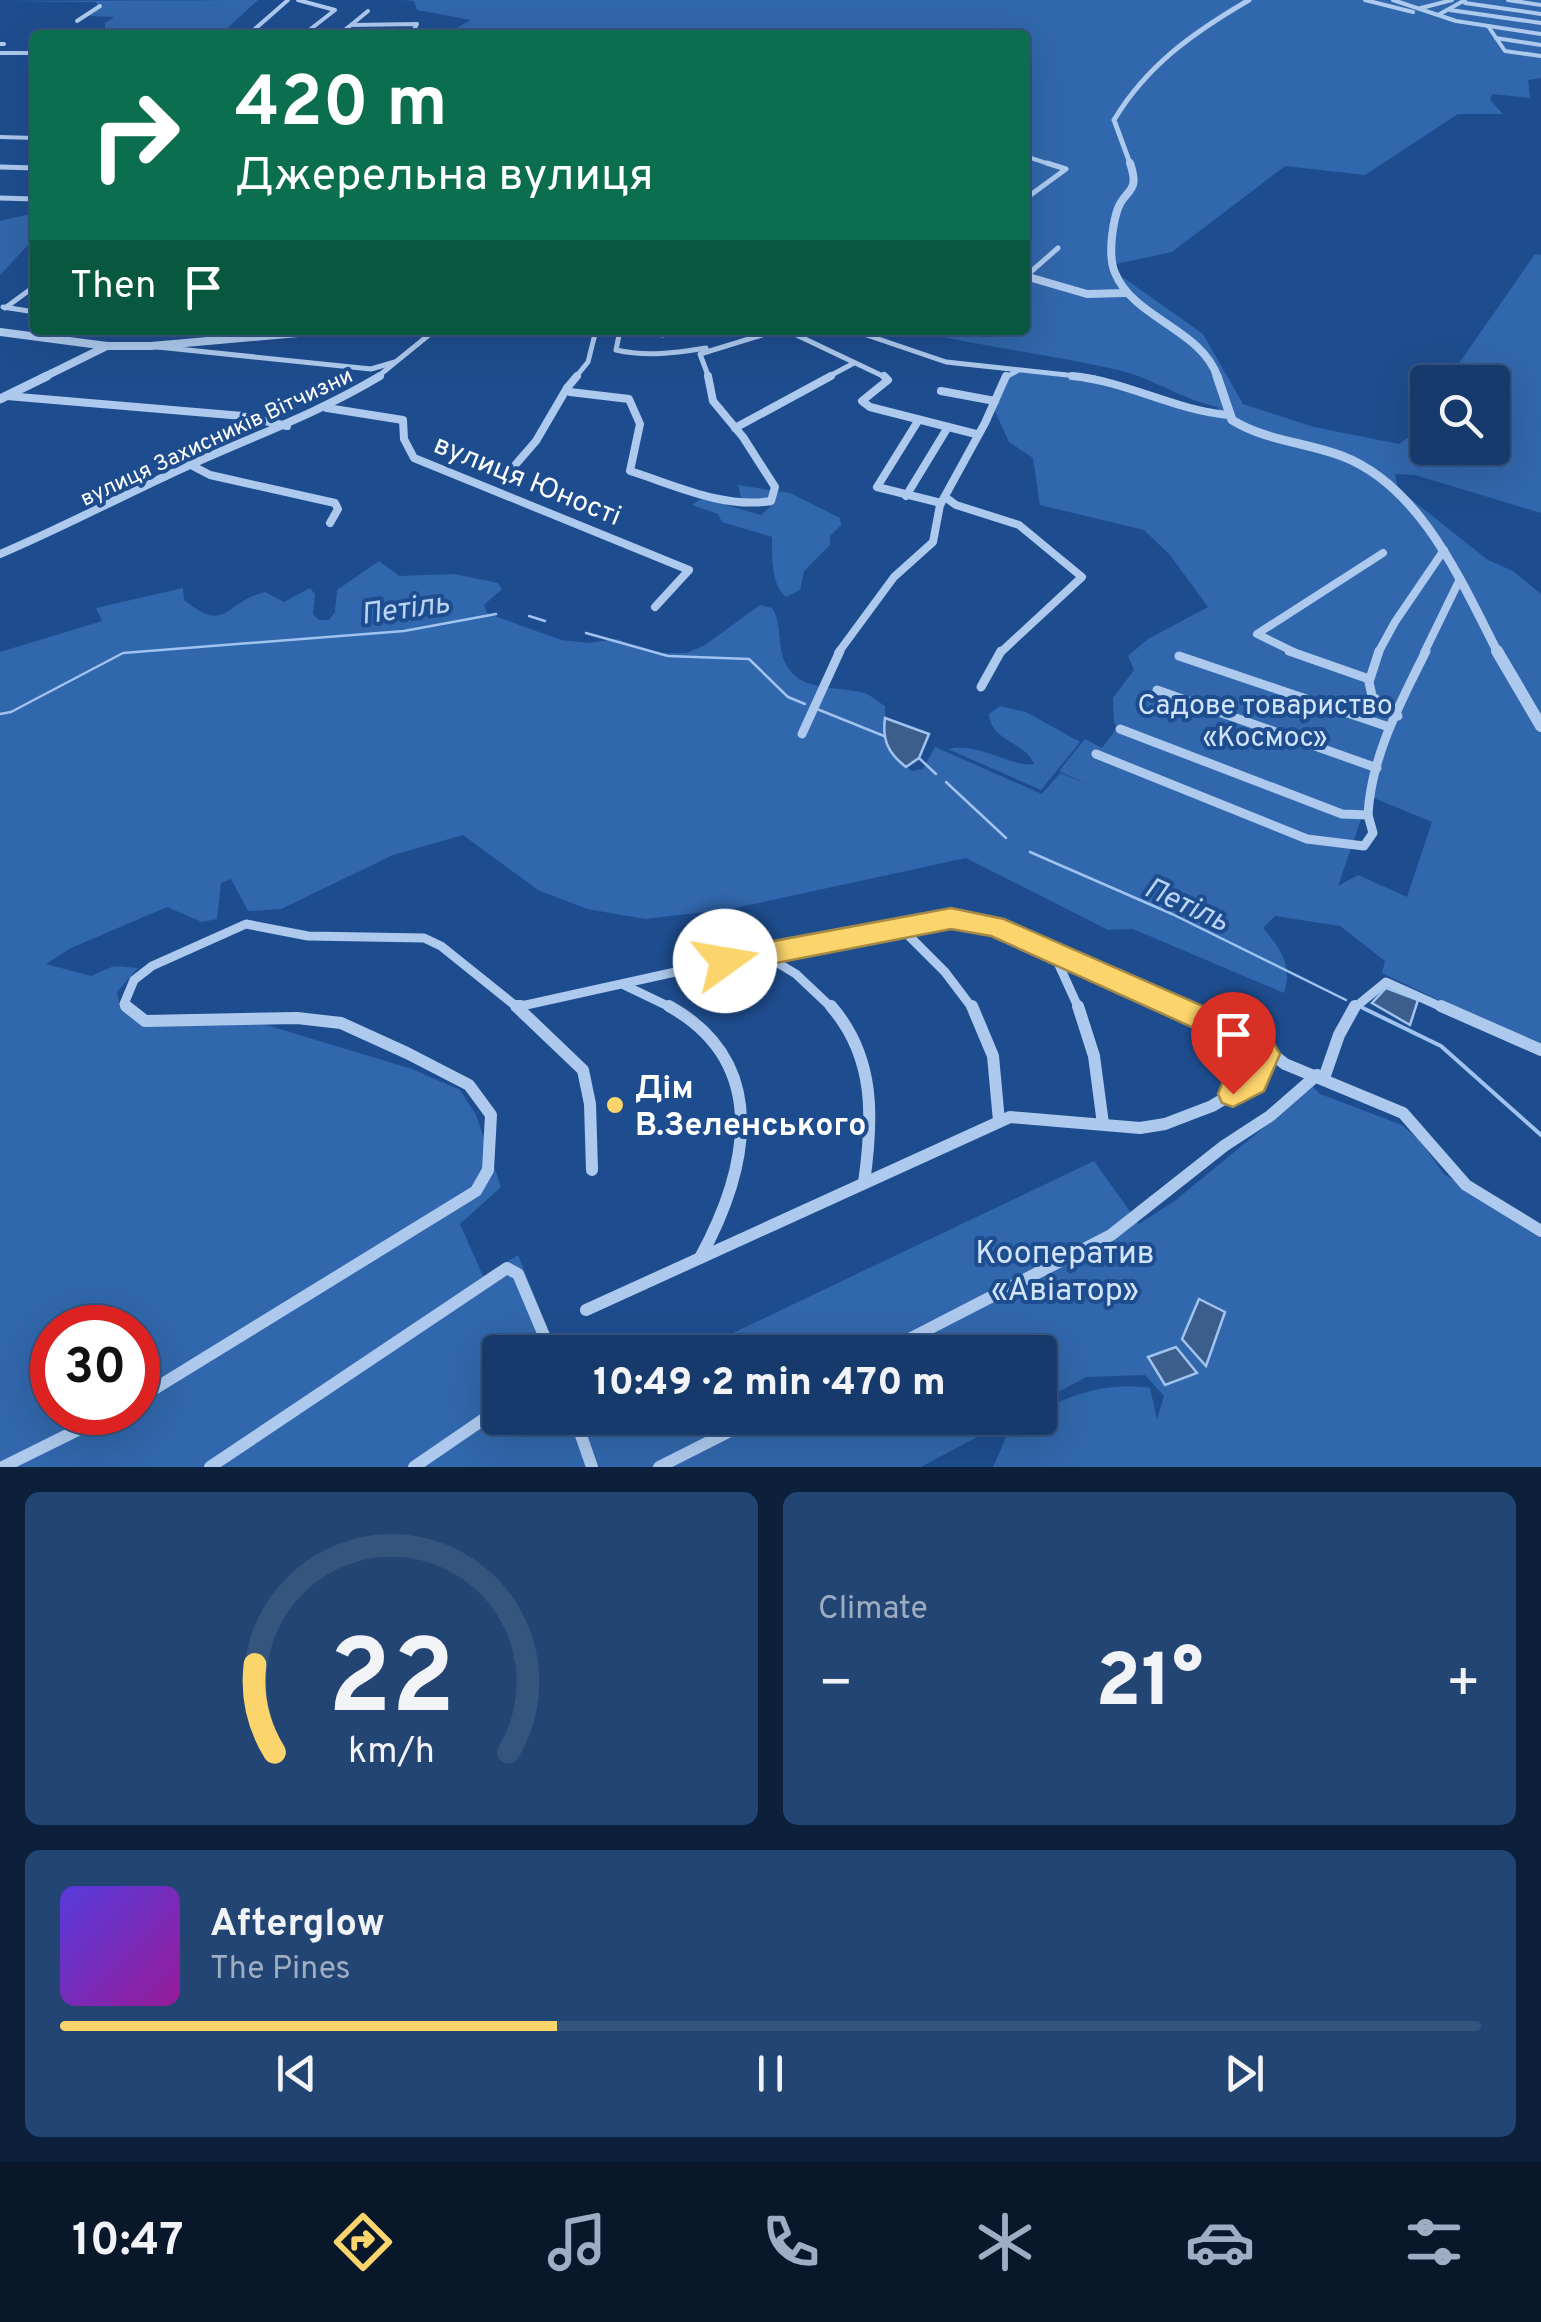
<!DOCTYPE html>
<html lang="en">
<head>
<meta charset="utf-8">
<style>
	:root { --surface:#163a6b; --page:#234573; --text:#f1f3f6; --muted:#9eadc1; --line:#35547e; --accent:#fcd46c }
	body { margin:0; font-family:Overpass,sans-serif; background:var(--page); color:var(--text); height:100vh; display:flex; flex-direction:column; font-size:38px; white-space:nowrap }
	* { box-sizing:border-box; margin:0 }
	p { font-size:32px; color:var(--muted) }
	.icon { flex:none; width:55px; height:55px; fill:none; stroke:currentColor; stroke-width:2; stroke-linecap:round; stroke-linejoin:round }
	.map { position:relative; height:1467px; overflow:hidden }
	.side { display:flex; flex-direction:column; gap:25px; padding:25px; background:#0c203b; flex:1 }
	.side>* { flex:none }
	.top-card { position:absolute; left:30px; top:30px; width:1000px; height:305px; border-radius:10px; box-shadow:0 10px 40px #0002,0 0 0 2px var(--line); background:#0b6e4f; color:#fff; overflow:hidden }
	.controls { position:absolute; left:1410px; top:365px; display:grid; gap:20px }
	.controls a { display:grid; place-items:center; width:100px; height:100px; border-radius:10px; background:var(--surface); box-shadow:0 10px 40px #0002,0 0 0 2px var(--line); font-size:50px }
	.speed { position:absolute; left:30px; top:1305px; display:flex; gap:20px; font-size:50px; font-weight:700; text-align:center }
	.speed>* { display:grid; place-content:center; width:130px; height:130px; border-radius:50%; background:var(--surface); box-shadow:0 10px 40px #0002,0 0 0 2px var(--line); line-height:1 }
	.speed .limit { border:15px solid #d22; background:#fff; color:#111 }
	.pin { position:absolute; display:grid; place-items:center; width:85px; height:85px; color:#fff; margin:-102px -42px; border-radius:50% 50% 50% 0; rotate:-45deg; box-shadow:0 0 10px #0007 }
	.pin .icon { rotate:45deg }
	.me { position:absolute; width:110px; margin:-55px; rotate:77deg; stroke-linejoin:round; filter:drop-shadow(0 0 8px #0008) }
	.turn { display:flex; align-items:center; gap:35px; height:210px; padding:0 40px; font-size:45px }
	.turn .icon { width:130px; height:130px; stroke-width:2.5 }
	.turn b { display:block; font-size:70px; line-height:85px }
	.then { display:flex; align-items:center; height:95px; padding:0 40px; background:#0003; gap:20px; font-size:38px }
	.big { font-size:75px; font-weight:800; line-height:1.1 }
	.side .card { flex:1; display:flex; flex-direction:column; justify-content:center; gap:15px; min-width:0; padding:0 35px; border-radius:15px; background:var(--page) }
	.side .dial { align-items:center; gap:0 }
	.dial svg { height:260px; overflow:visible; fill:none; stroke:var(--line); stroke-width:7; stroke-linecap:round; text-anchor:middle }
	.dial text { fill:var(--text); stroke:none }
	.song { display:flex; align-items:center; gap:30px }
	.cover { width:120px; height:120px; border-radius:15px; background:linear-gradient(135deg,hsl(250 70% 55%),hsl(300 70% 35%)) }
	.played { height:10px; border-radius:5px; background:linear-gradient(90deg,var(--accent) 35%,var(--line) 35%) }
	.keys { display:flex; justify-content:space-around; direction:ltr }
	.heat { display:flex; justify-content:space-between; align-items:center; font-size:55px; direction:ltr }
	.side .tiles { flex:1; display:grid; gap:25px; grid-template-columns:1fr 1fr }
	.card:last-child { grid-column:span 2 }
	.trip { position:absolute; left:482px; top:1335px; width:575px; height:100px; border-radius:10px; background:var(--surface); box-shadow:0 10px 40px #0002,0 0 0 2px var(--line); font-weight:800; line-height:100px; text-align:center }
	.dock { display:flex; height:160px; justify-content:space-around; align-items:center; background:#09172b; color:var(--muted) }
	.dock .icon { width:70px; height:70px }
	.dock .current { color:var(--accent) }
	.dock b { font-size:45px; color:var(--text) }
	.map>svg:first-child { display:block }
	.green { fill:#3167ac; fill-rule:evenodd }
	.water { fill:#3c5e8d; stroke:#a0c3ef; stroke-width:2.5 }
	.lines { fill:none; stroke-linecap:round; stroke-linejoin:round }
	.stream-far1 { stroke:#a0c3ef; stroke-width:2.5 }
	.stream { stroke:#a0c3ef; stroke-width:4 }
	.minor-far4 { stroke:#adc9ed; stroke-width:4 }
	.minor-far3 { stroke:#adc9ed; stroke-width:5 }
	.minor-far2 { stroke:#adc9ed; stroke-width:8 }
	.minor-far1 { stroke:#adc9ed; stroke-width:9 }
	.minor { stroke:#adc9ed; stroke-width:12 }
	.tertiary-far3 { stroke:#adc9ed; stroke-width:5 }
	.tertiary-far2 { stroke:#adc9ed; stroke-width:8 }
	.tertiary-far1 { stroke:#adc9ed; stroke-width:9 }
	.tertiary { stroke:#adc9ed; stroke-width:12 }
	.route { fill:#fcd46c; stroke:#a48a46; stroke-width:2.5 }
	.poi-dot { fill:#fcd46c; stroke:#1e4d8f; stroke-width:4 }
	.labels { text-anchor:middle; stroke-width:8; stroke-linejoin:round; paint-order:stroke }
	.far-street-label { font-size:22px; fill:#fff; stroke:#1e4d8f }
	.street-label { font-size:28px; fill:#fff; stroke:#1e4d8f }
	.park-label { font-size:28px; fill:#d2e4f9; stroke:#1e4d8f }
	.water-label { font-size:30px; font-style:italic; fill:#b9d3f4; stroke:#1e4d8f }
	.near-poi-label { font-size:32px; font-weight:bold; fill:#fff; stroke:#1e4d8f; text-anchor:start }
	.near-park-label { font-size:32px; fill:#d2e4f9; stroke:#1e4d8f }
</style>
</head>
<body>
<div class="map">
<svg width="1541" height="1467" viewBox="0 0 1541 1467">
	<rect width="100%" height="100%" fill="#1e4d8f"/>
	<g class="green">
		<polygon points="258,0 220,35 105,35 105,23 114,17 88,16 99,8 96,2 0,1"/>
		<path d="M404 0H1541V78L1528 80 1530 98 1492 94 1490 100 1503 114H1458L1365 175 1285 166 1172 252 1116 264 1121 276 1203 334 1243 404 1314 427 1399 444 1410 436 1427 410 1428 448H1492V382H1446L1535 254 1541 255V513L1415 475 1395 474 1398 489 1488 560 1513 571 1541 594V1049L1382 973 1385 961 1340 926 1275 916 1263 928C1280 948 1293 965 1284 993L1133 929 1108 930 966 858 731 909 645 919 587 909 538 890 463 835 393 855 281 909 248 911 231 879 221 883 217 919 202 922 167 907 71 948 46 964 91 976 114 966 138 968 117 992 120 1008 141 1022 263 1024 412 1069 460 1090 476 1115 501 1187 460 1224 483 1276 518 1255 557 1352H500V1418H1012L921 1467H0V652L102 621 96 608 183 588 184 600C227 635 224 602 265 592L284 602 310 588 315 594 313 614 319 620H329L335 612 337 590 379 561 399 576 454 574 498 583 502 589 484 605 487 613 561 640 589 643 617 639 655 653H687L705 645 760 605 772 608C784 627 775 650 789 669 804 692 841 686 864 693 871 695 878 702 885 706 886 741 881 748 912 771L923 769 935 747 1042 794 1060 773 1087 784 1059 771 1085 739 1102 748 1118 727 1114 723 1113 698 1134 670 1128 656 1148 639 1208 607 1170 555 1144 530 1040 505 1033 458 1009 442 994 409 1009 375 1016 372 1094 380 1222 418 1218 407C1183 400 1153 378 1118 370 1050 354 981 347 913 330H1025V35H444L471 20 417 10 414 1ZM1369 796 1432 822 1407 897 1358 875 1338 886ZM52 1328H138V1412H52Z"/>
		<polygon points="35,213 32,241 0,275 0,221"/>
		<path d="M738 485 790 493 840 518 841 525 830 536V545L804 571 800 590 786 597C771 585 772 556 772 537L722 522 718 514 692 505 702 498 761 515 771 506 741 498Z"/>
		<path d="M1000 706 1026 712 1080 742 1041 790 948 749C980 742 1012 768 1034 764 1025 741 991 742 989 714Z"/>
		<path d="M1313 1087 1320 1094 1402 1125 1420 1141 1444 1174 1541 1238V1467H993C1006 1442 1006 1418 1040 1418V1410C1078 1393 1109 1382 1150 1388L1157 1419 1164 1396 1145 1375 1086 1377 1040 1402V1352H693L1094 1161 1139 1224 1176 1200Z"/>
	</g>
	<g class="water">
		<path d="M885 718 929 734 919 758 906 767C888 753 882 740 885 718Z"/>
		<polygon points="1386,988 1418,1000 1410,1025 1372,1003"/>
		<polygon points="1199,1299 1225,1312 1206,1366 1182,1339"/>
		<polygon points="1176,1347 1197,1373 1165,1385 1148,1357"/>
	</g>
	<g class="lines">
		<g class="stream-far1">
			<polyline points="529,616 545,621"/>
			<polyline points="586,633 668,656 749,659 788,697 805,704"/>
			<polyline points="817,709 884,736"/>
			<polyline points="0,714 11,712 123,653 404,631 496,614"/>
			<polyline points="920,759 936,774"/>
			<polyline points="946,782 1006,838"/>
			<polyline points="1030,852 1172,914 1346,1000"/>
		</g>
		<polyline class="stream" points="1363,1008 1441,1046 1541,1135"/>
		<g class="minor-far4">
			<polyline points="298,0 335,10 303,35"/>
			<polyline points="1365,0 1413,12"/>
			<polyline points="1393,0 1456,21 1541,34"/>
			<polyline points="1508,0 1541,5"/>
			<polyline points="1465,3 1541,14"/>
			<polyline points="1421,8 1452,0"/>
			<polyline points="1450,10 1541,23"/>
			<polyline points="1438,15 1465,0"/>
			<polyline points="77,21 100,6"/>
			<polyline points="351,25 368,11"/>
			<polyline points="1488,26 1505,51 1541,56"/>
			<polyline points="249,33 302,35"/>
			<polyline points="248,35 288,0"/>
			<polyline points="338,35 351,25 417,24 411,35"/>
			<polyline points="1496,38 1541,45"/>
			<polyline points="0,44 4,44"/>
			<polyline points="0,53 35,53"/>
			<polyline points="0,137 35,138"/>
			<polyline points="1025,156 1055,166"/>
		</g>
		<g class="minor-far3">
			<polyline points="0,167 35,168"/>
			<polyline points="0,198 35,199"/>
			<polyline points="1025,199 1066,169 1047,163"/>
			<polyline points="1026,276 1058,248"/>
			<polyline points="3,307 35,312"/>
			<polyline points="5,308 35,286"/>
			<path d="M620 330 616 350C646 357 676 353 706 348"/>
			<polyline points="786,330 887,378"/>
			<polyline points="852,330 946,362 1095,378"/>
			<polyline points="662,335 682,330"/>
			<polyline points="158,347 371,369 395,362"/>
			<polyline points="376,378 435,330"/>
			<polyline points="575,378 588,362 596,330"/>
			<polyline points="709,378 700,354 778,330"/>
			<polyline points="826,378 854,363"/>
			<polyline points="1004,378 1017,371"/>
		</g>
		<g class="minor-far2">
			<polyline points="884,376 888,380 862,401 870,407 976,434"/>
			<path d="M1072 376C1126 381 1174 410 1228 415"/>
			<polyline points="567,388 577,376"/>
			<polyline points="941,391 995,401"/>
			<polyline points="7,396 243,416 287,426"/>
			<polyline points="327,408 403,420 404,439 414,458 689,570 655,607"/>
			<polyline points="918,421 877,487 941,503"/>
			<polyline points="735,428 831,376"/>
			<path d="M516 464 536 441 567 388 570 392 629 399 640 424 630 471C675 485 723 509 771 501L775 487 743 437 713 401 708 376"/>
			<polyline points="191,465 210,475 335,503 338,509 330,523"/>
			<polyline points="906,496 948,427"/>
			<polyline points="945,497 956,505 1019,525 1082,577 1000,653"/>
			<path d="M0 554C57 530 110 502 166 476 239 441 310 418 380 376"/>
			<polyline points="838,653 894,577 933,542 940,505 985,423 1006,376"/>
			<polyline points="1296,653 1257,634 1383,553"/>
			<polyline points="1378,653 1395,622 1444,550"/>
			<polyline points="1424,653 1460,579"/>
		</g>
		<g class="minor-far1">
			<polyline points="1289,651 1369,679"/>
			<polyline points="1379,651 1369,682 1372,696 1398,716"/>
			<polyline points="1179,656 1389,727"/>
			<polyline points="981,687 1001,651"/>
			<polyline points="1157,690 1377,768"/>
			<path d="M1120 729 1342 814 1368 815C1371 756 1401 702 1426 651"/>
			<polyline points="802,734 840,651"/>
			<polyline points="1096,754 1307,839 1364,846 1373,833 1368,815"/>
			<polyline points="900,927 945,972 973,1009"/>
			<polyline points="761,953 796,974 833,1009"/>
			<polyline points="1054,954 1079,1009"/>
			<polyline points="624,985 674,1009"/>
			<polyline points="130,1009 124,1004 134,980 152,966 246,924 308,936 424,938 441,946 517,1007 797,945 951,919 995,926 1180,1009"/>
			<polyline points="1353,1009 1386,982 1446,1009"/>
		</g>
		<g class="minor">
			<polyline points="126,1006 145,1021 297,1018 341,1023 407,1053 469,1085 491,1115 488,1170 476,1191 138,1399"/>
			<polyline points="516,1006 521,1006"/>
			<path d="M669 1006C773 1064 747 1172 700 1258"/>
			<path d="M831 1006C876 1058 873 1119 864 1183"/>
			<polyline points="972,1006 993,1056 999,1121"/>
			<polyline points="1078,1006 1094,1056 1103,1124"/>
			<polyline points="1174,1006 1259,1044 1285,1064 1403,1113 1466,1185 1541,1231"/>
			<polyline points="1441,1006 1541,1050"/>
			<polyline points="517,1007 583,1070 590,1104 592,1170"/>
			<polyline points="1324,1078 1339,1035 1355,1006"/>
			<polyline points="586,1310 1010,1117 1140,1128 1165,1124 1212,1106 1254,1081 1266,1054"/>
			<polyline points="884,1352 1111,1235 1224,1146 1270,1116 1317,1075"/>
			<polyline points="575,1418 592,1467"/>
			<polyline points="3,1467 114,1412"/>
			<polyline points="210,1467 507,1268 518,1274 551,1352"/>
			<polyline points="414,1467 500,1408"/>
			<polyline points="659,1467 756,1418"/>
		</g>
		<path class="tertiary-far3" d="M1131 166 1114 120C1147 65 1194 32 1249 0"/>
		<g class="tertiary-far2">
			<path d="M1130 163C1141 195 1124 188 1117 211 1112 228 1108 257 1115 273 1134 319 1202 329 1218 378"/>
			<polyline points="1025,276 1087,294 1126,293"/>
			<polyline points="0,332 107,346 151,346 332,330"/>
			<polyline points="42,378 107,346"/>
		</g>
		<g class="tertiary-far1">
			<path d="M1217 376 1232 420C1266 441 1305 442 1342 456 1421 486 1462 583 1498 653"/>
			<polyline points="0,399 47,376"/>
		</g>
		<polyline class="tertiary" points="1497,651 1541,726"/>
	</g>
	<polygon class="route" points="951,908 1004,919 1269,1035 1280,1054 1264,1091 1233,1107 1222,1103 1218,1094 1222,1084 1244,1072 1249,1053 991,936 951,929 725,973 716,969 712,961 716,953 725,950"/>
	<circle class="poi-dot" cx="615" cy="1105" r="10"/>
	<g class="labels">
		<g class="far-street-label">
			<text transform="translate(216 436) rotate(-25)" y="8">вулиця Захисників Вітчизни</text>
		</g>
		<g class="street-label">
			<text transform="translate(528 479) rotate(22)" y="10">вулиця Юності</text>
		</g>
		<g class="park-label">
			<text x="1265" y="714">Садове товариство<tspan x="1265" dy="32">«Космос»</tspan></text>
		</g>
		<g class="water-label">
			<text transform="translate(405 608) rotate(-8)" y="10">Петіль</text>
			<text transform="translate(1187 904) rotate(25)" y="10">Петіль</text>
		</g>
		<g class="near-poi-label">
			<text x="635" y="1098">Дім<tspan x="635" dy="37">В.Зеленського</tspan></text>
		</g>
		<g class="near-park-label">
			<text x="1065" y="1263">Кооператив<tspan x="1065" dy="37">«Авіатор»</tspan></text>
		</g>
	</g>
</svg>
<div class="controls">
<a><svg class="icon" aria-label="search" viewBox="0 0 24 24"><circle cx="10" cy="10" r="6"/><path d="M15 15l6 6"/></svg></a>
</div>
<div class="speed"><div class="limit">30</div></div>
<div class="pin" style="left:1233px;top:1094px;background:#d93025"><svg class="icon" aria-label="arrive" viewBox="0 0 24 24"><path d="M6 21V4h12l-3 4 3 4H6"/></svg></div>
<svg class="me" style="left:725px;top:961px" viewBox="-20 -20 40 40"><circle r="19" fill="#fff"/><path d="M0-13L10 11 0 6-10 11z" fill="#fcd46c"/></svg>
<div class="trip">10:49 · 2 min · 470 m</div>
<div class="top-card">
<div class="turn"><svg class="icon" aria-label="right" viewBox="0 0 24 24"><path d="M7 20v-9h11M14 6l5 5-5 5"/></svg><div><b>420 m</b>Джерельна вулиця</div></div>
<div class="then">Then<svg class="icon" aria-label="arrive" viewBox="0 0 24 24"><path d="M6 21V4h12l-3 4 3 4H6"/></svg></div>
</div>
</div>
<section class="side">
<div class="tiles">
<div class="card dial"><svg viewBox="0 0 100 80">
<path d="M14 69A42 42 0 1 1 86 69"/>
<path d="M14 69A42 42 0 0 1 8 42" stroke="#fcd46c"/>
<text x="50" y="56" font-size="32" font-weight="700">22</text>
<text x="50" y="72" font-size="11">km/h</text>
</svg></div>
<div class="card"><p>Climate</p>
<div class="heat"><a>−</a><b class="big">21°</b><a>+</a></div>
</div>
<div class="card">
<div class="song"><i class="cover"></i><div><b>Afterglow</b><p>The Pines</p></div></div>
<div class="played"></div>
<div class="keys"><svg class="icon" aria-label="previous" viewBox="0 0 24 24"><path d="M18 5L8 12l10 7zM5 5v14"/></svg><svg class="icon" aria-label="pause" viewBox="0 0 24 24"><path d="M8 5v14M16 5v14"/></svg><svg class="icon" aria-label="next" viewBox="0 0 24 24"><path d="M6 5l10 7-10 7zM19 5v14"/></svg></div>
</div>
</div>
</section>
<nav class="dock">
<b>10:47</b>
<svg class="icon current" aria-label="directions" viewBox="0 0 24 24"><path d="M12 3l9 9-9 9-9-9zM9 14v-3h6M13 9l2 2-2 2"/></svg>
<svg class="icon" aria-label="music" viewBox="0 0 24 24"><path d="M9 18V5l10-2v13"/><circle cx="6" cy="18" r="3"/><circle cx="16" cy="16" r="3"/></svg>
<svg class="icon" aria-label="phone" viewBox="0 0 24 24"><path d="M5 4h4l2 5-3 2q2 4 5 5l2-3 5 2v4C11 20 4 13 5 4z"/></svg>
<svg class="icon" aria-label="climate" viewBox="0 0 24 24"><path d="M12 3v18M4 7l16 10M4 17L20 7"/></svg>
<svg class="icon" aria-label="car" viewBox="0 0 24 24"><path d="M5 17H2v-5l4-1 3-4h7l3 4 3 1v5h-3M9 17h6M6 11h13"/><circle cx="7" cy="17" r="2"/><circle cx="17" cy="17" r="2"/></svg>
<svg class="icon" aria-label="filters" viewBox="0 0 24 24"><path d="M4 7h16M4 17h16"/><circle cx="9" cy="7" r="2"/><circle cx="15" cy="17" r="2"/></svg>
</nav>
</body>
</html>
